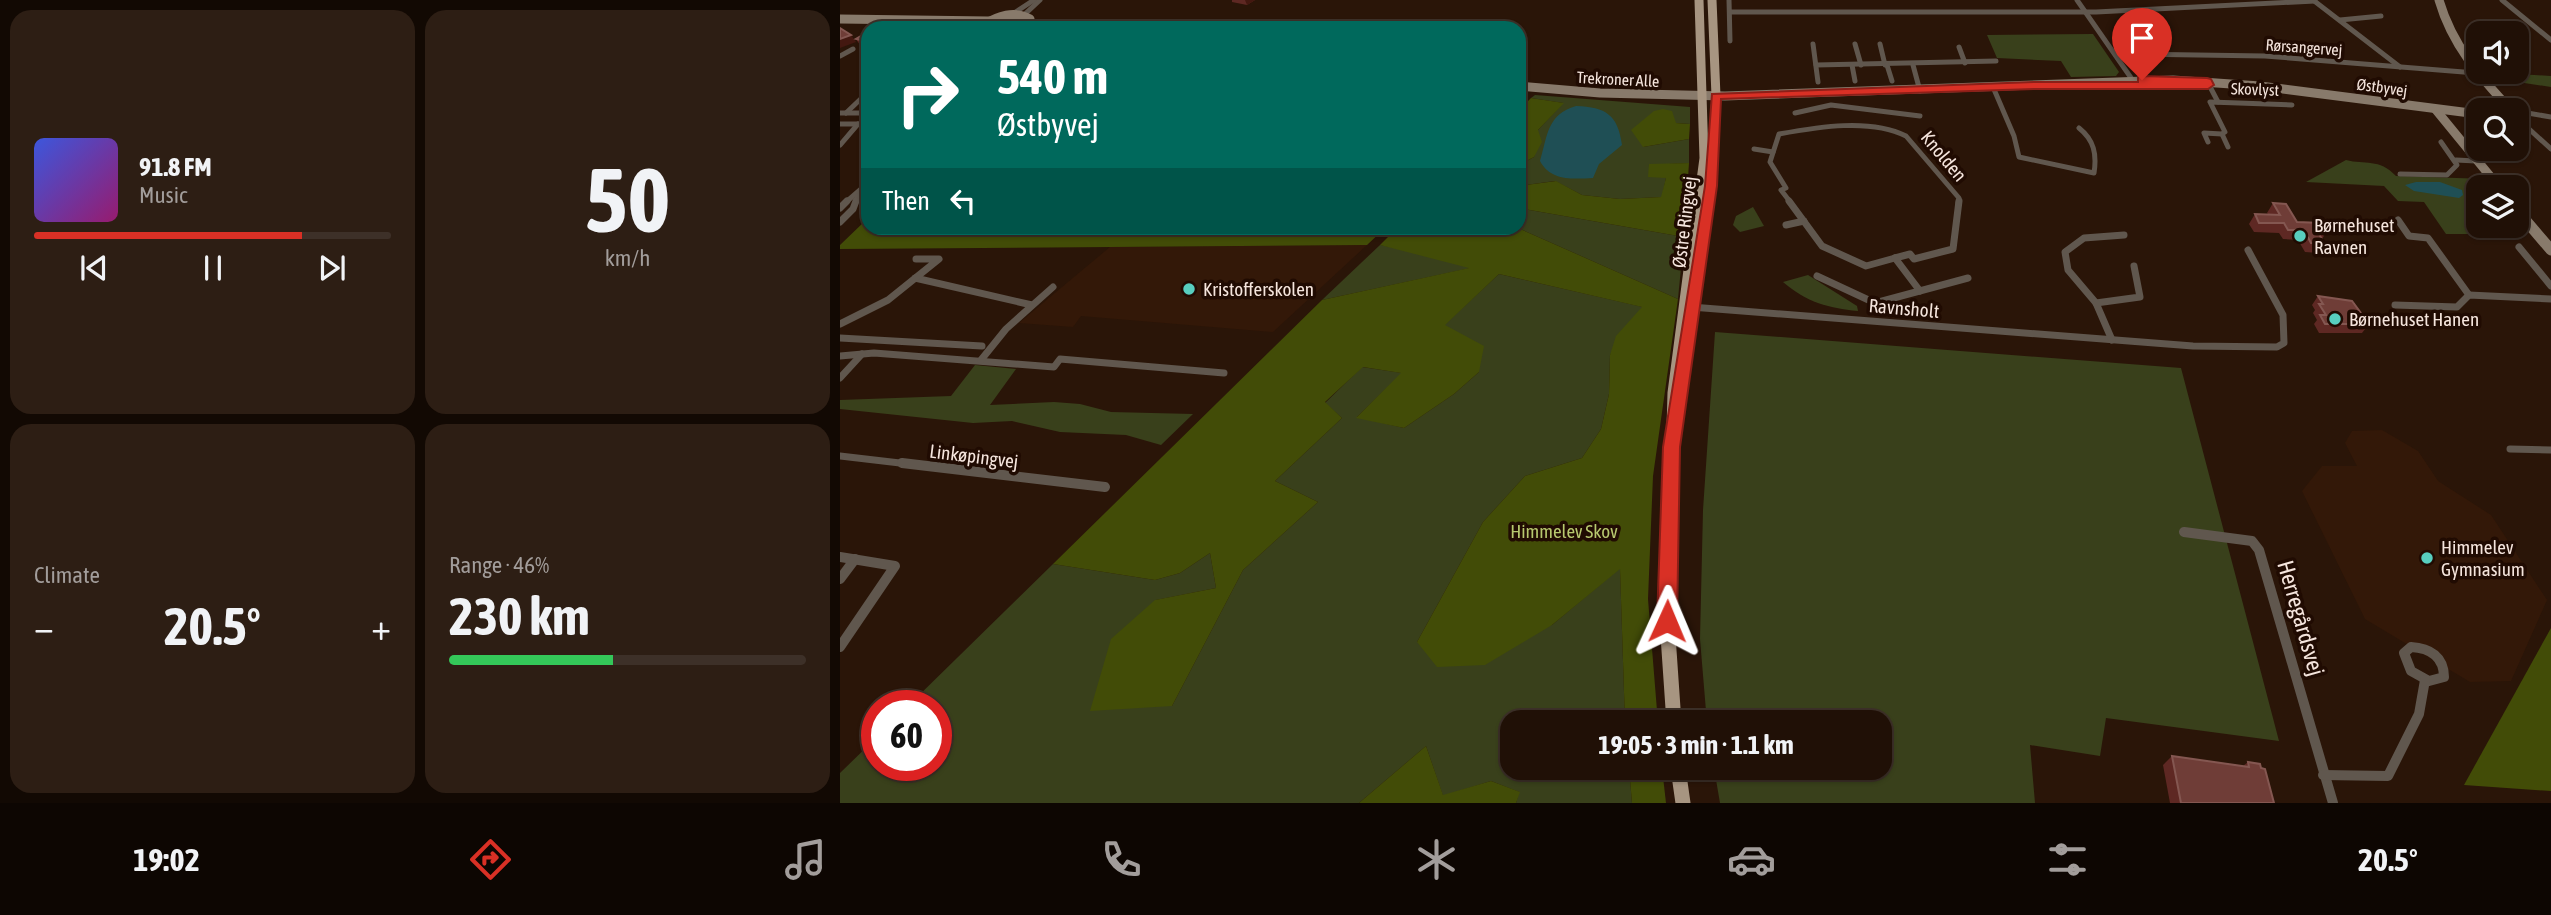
<!DOCTYPE html>
<html lang="en">
<head>
<meta charset="utf-8">
<style>
	:root { --surface:#201006; --page:#2d1e14; --text:#f1f3f6; --muted:#a29d9b; --line:#3d3028; --accent:#d93025 }
	body { margin:0; font-family:"Asap Condensed",sans-serif; background:var(--page); color:var(--text); height:100vh; display:flex; flex-direction:column; font-size:26px; white-space:nowrap }
	* { box-sizing:border-box; margin:0 }
	p { font-size:23px; color:var(--muted) }
	.icon { flex:none; width:38px; height:38px; fill:none; stroke:currentColor; stroke-width:2; stroke-linecap:round; stroke-linejoin:round }
	.map { position:relative; flex:1; overflow:hidden }
	.drawer { display:flex; flex-direction:column; gap:10px; padding:10px; background:#120903; width:840px }
	.drawer>* { flex:none }
	.guide { position:absolute; left:21px; top:21px; width:665px; height:214px; border-radius:21px; box-shadow:0 2px 5px #0004,0 0 0 2px var(--line); background:#00695c; color:#fff; overflow:hidden }
	.buttons { position:absolute; left:1626px; top:21px; display:grid; gap:14px }
	.buttons a { display:grid; place-items:center; width:63px; height:63px; border-radius:14px; background:var(--surface); box-shadow:0 2px 5px #0004,0 0 0 2px var(--line); font-size:35px }
	.speed { position:absolute; left:21px; top:690px; display:flex; gap:14px; font-size:35px; font-weight:700; text-align:center }
	.speed>* { display:grid; place-content:center; width:91px; height:91px; border-radius:50%; background:var(--surface); box-shadow:0 2px 5px #0004,0 0 0 2px var(--line); line-height:1 }
	.speed .limit { border:10px solid #d22; background:#fff; color:#111 }
	.pin { position:absolute; display:grid; place-items:center; width:60px; height:60px; color:#fff; margin:-72px -30px; border-radius:50% 50% 50% 0; rotate:-45deg; box-shadow:0 0 7px #0007 }
	.pin .icon { rotate:45deg }
	.me { position:absolute; width:77px; margin:-38px; rotate:1deg; stroke-linejoin:round; filter:drop-shadow(0 0 5px #0008) }
	.turn { display:flex; align-items:center; gap:24px; height:147px; padding:0 21px; font-size:32px }
	.turn .icon { width:91px; height:91px; stroke-width:2.5 }
	.turn b { display:block; font-size:49px; line-height:60px }
	.then { display:flex; align-items:center; height:66px; padding:0 21px; background:#0003; gap:14px; font-size:26px }
	.big { font-size:52px; font-weight:700; line-height:1.1 }
	.drawer .widget { flex:1; display:flex; flex-direction:column; justify-content:center; gap:10px; min-width:0; padding:0 24px; border-radius:21px; background:var(--page) }
	.drawer .dial { align-items:center; gap:0 }
	.dial b { font-size:91px; line-height:1 }
	.song { display:flex; align-items:center; gap:21px }
	.cover { width:84px; height:84px; border-radius:10px; background:linear-gradient(135deg,hsl(230 70% 55%),hsl(320 70% 35%)) }
	.played { height:7px; border-radius:4px; background:linear-gradient(90deg,var(--accent) 75%,var(--line) 75%) }
	.keys { display:flex; justify-content:space-around; direction:ltr }
	.heat { display:flex; justify-content:space-between; align-items:center; font-size:38px; direction:ltr }
	.charge { height:10px; border-radius:5px; background:linear-gradient(90deg,#34c759 46%,var(--line) 0) }
	.drawer .tiles { flex:1; display:grid; gap:10px; grid-template-columns:repeat(2,1fr) }
	.trip { position:absolute; left:660px; top:710px; width:392px; height:70px; border-radius:21px; background:var(--surface); box-shadow:0 2px 5px #0004,0 0 0 2px var(--line); font-weight:700; line-height:70px; text-align:center }
	.dock { display:flex; height:112px; justify-content:space-around; align-items:center; background:#0d0602; color:var(--muted) }
	.dock .icon { width:49px; height:49px }
	.dock .active { color:var(--accent) }
	.dock b { font-size:32px; color:var(--text) }
	main { display:flex; flex:1; min-height:0 }
	.map>svg:first-child { display:block }
	.built { fill:#331808 }
	.green { fill:#39401b }
	.forest { fill:#424c07 }
	.water { fill:#1f4f55 }
	.lines { fill:none; stroke-linecap:round; stroke-linejoin:round }
	.street-far2 { stroke:#60574e; stroke-width:5 }
	.street-far1 { stroke:#60574e; stroke-width:7 }
	.street { stroke:#60574e; stroke-width:10 }
	.secondary-far1 { stroke:#887a6b; stroke-width:9 }
	.secondary { stroke:#887a6b; stroke-width:11 }
	.primary-far2 { stroke:#a79581; stroke-width:9 }
	.primary-far1 { stroke:#a79581; stroke-width:11 }
	.primary { stroke:#a79581; stroke-width:15 }
	.wall { fill:#5e2823 }
	.shaded-wall { fill:#431810 }
	.building { fill:#6f3d37; stroke:#845751; stroke-width:2 }
	.route { fill:#d93025; stroke:#8d1f18; stroke-width:2 }
	.poi-dot { fill:#58cebf; stroke:#200b02; stroke-width:2.5 }
	.labels { text-anchor:middle; stroke-width:7; stroke-linejoin:round; paint-order:stroke }
	.far-street-label { font-size:16px; fill:#f5e5dd; stroke:#200b02 }
	.street-label { font-size:19px; fill:#f5e5dd; stroke:#200b02 }
	.poi-label { font-size:19px; fill:#f5e5dd; stroke:#200b02; text-anchor:start }
	.park-label { font-size:19px; fill:#b7c86e; stroke:#200b02 }
	.near-street-label { font-size:23px; fill:#f5e5dd; stroke:#200b02 }
</style>
</head>
<body>
<main>
<section class="drawer">
<div class="tiles">
<div class="widget">
<div class="song"><i class="cover"></i><div><b>91.8 FM</b><p>Music</p></div></div>
<div class="played"></div>
<div class="keys"><svg class="icon" aria-label="previous" viewBox="0 0 24 24"><path d="M18 5L8 12l10 7zM5 5v14"/></svg><svg class="icon" aria-label="pause" viewBox="0 0 24 24"><path d="M8 5v14M16 5v14"/></svg><svg class="icon" aria-label="next" viewBox="0 0 24 24"><path d="M6 5l10 7-10 7zM19 5v14"/></svg></div>
</div>
<div class="widget dial"><b>50</b><p>km/h</p></div>
<div class="widget"><p>Climate</p>
<div class="heat"><a>−</a><b class="big">20.5°</b><a>+</a></div>
</div>
<div class="widget"><p>Range · 46%</p><b class="big">230 km</b><div class="charge"></div></div>
</div>
</section>
<div class="map">
<svg width="1711" height="803" viewBox="0 0 1711 803">
	<rect width="100%" height="100%" fill="#2a1508"/>
	<g class="built">
		<polygon points="527,245 433,332 241,316 233,327 179,323 270,247"/>
		<polygon points="1542,430 1578,451 1598,481 1651,515 1707,600 1671,681 1630,682 1525,619 1462,491 1482,466 1517,466 1505,443 1512,431"/>
	</g>
	<g class="green">
		<polygon points="1253,34 1279,72 1276,76 1231,77 1221,61 1157,58 1147,35"/>
		<polygon points="1646,72 1711,76 1711,87 1652,78"/>
		<polygon points="695,95 850,107 850,124 836,123 803,147 849,139 849,163 809,165 826,178 822,197 780,199 742,195 715,181 679,186 679,165 694,157 698,130 723,103 691,98"/>
		<path d="M1506 160C1525 165 1539 158 1556 176L1647 179 1653 187H1638V226H1676L1677 217 1685 228 1627 226 1630 234H1606L1584 202 1558 201 1544 186 1466 182Z"/>
		<polygon points="913,207 924,226 900,232 893,225 896,216"/>
		<polygon points="679,208 844,237 838,299 678,228"/>
		<polygon points="540,245 541,245 640,266 482,300"/>
		<polygon points="659,274 803,307 770,355 769,394 761,429 742,458 685,476 643,522 577,642 712,625 780,568 785,723 672,723 672,768 789,768 792,803 676,803 679,792 651,781 603,796 586,746 519,803 0,803 0,773 37,737 37,765 96,765 96,705 69,705 213,564 315,580 340,573 370,553 376,588 316,600 332,706 403,570 478,502 435,481 502,418 485,403 522,367 562,373 517,417 564,428 614,394 639,372 604,325"/>
		<path d="M968 275 1017 306 1018 311C988 308 966 302 943 282Z"/>
		<polygon points="875,332 1341,368 1439,741 1266,718 1260,756 1190,745 1195,803 880,803 874,768 1040,768 1040,723 867,723 860,639 863,510"/>
		<polygon points="135,365 176,369 150,405 214,402 240,404 271,412 353,414 321,445 286,435 220,432 172,421 133,423 0,409 0,400 111,396"/>
	</g>
	<g class="forest">
		<polygon points="691,98 724,103 698,130 702,142 694,157 679,165 679,110"/>
		<polygon points="823,109 832,111 836,123 850,124 849,139 803,147 791,130 814,111"/>
		<polygon points="849,163 844,237 679,208 679,186 716,181 742,195 780,199 821,197 826,178 808,177 809,164"/>
		<polygon points="25,221 28,221 28,228 545,228 527,245 0,249 0,245"/>
		<polygon points="557,228 678,228 838,299 813,476 808,599 818,723 785,723 780,569 712,625 645,665 597,667 577,642 643,522 685,476 742,458 761,429 769,394 770,355 776,336 802,307 659,274 605,325 644,346 639,372 614,394 564,428 516,418 561,373 523,367 485,402 502,418 435,481 478,502 403,570 332,706 250,711 271,639 315,600 376,588 370,553 340,573 315,580 213,564 482,300 629,268 540,245"/>
		<polygon points="1711,628 1711,791 1624,785"/>
		<polygon points="586,746 603,795 651,781 680,792 676,803 519,803"/>
		<polygon points="789,768 822,768 826,803 792,803"/>
	</g>
	<g class="water">
		<path d="M736 106C766 107 778 115 782 145L759 164 753 178C731 179 711 181 700 161 708 134 707 115 736 106Z"/>
		<polygon points="1576,182 1600,182 1622,190 1623,195 1619,198 1574,191 1565,185"/>
	</g>
	<g class="lines">
		<g class="street-far2">
			<polyline points="889,0 890,41"/>
			<polyline points="1237,0 1296,85"/>
			<polyline points="1473,0 1560,67"/>
			<polyline points="1662,0 1711,40"/>
			<polyline points="890,12 1256,12 1475,1"/>
			<polyline points="171,15 194,0"/>
			<polyline points="184,15 200,0"/>
			<polyline points="1500,20 1541,16"/>
			<polyline points="973,44 978,82"/>
			<polyline points="1015,44 1021,65"/>
			<polyline points="1040,44 1045,65"/>
			<polyline points="1119,47 1125,63"/>
			<polyline points="1290,54 1425,56 1636,73"/>
			<polyline points="0,56 13,49"/>
			<polyline points="976,65 1156,61"/>
			<polyline points="1012,65 1015,81"/>
			<polyline points="1047,65 1052,81"/>
			<polyline points="1073,65 1080,91"/>
			<polyline points="1367,81 1378,102"/>
			<path d="M1153 87 1174 136 1179 157 1254 173C1257 154 1254 140 1239 128"/>
			<polyline points="1676,111 1711,117"/>
			<polyline points="0,113 28,113"/>
			<polyline points="6,113 28,92"/>
			<polyline points="955,113 991,105 1080,116"/>
			<polyline points="1676,117 1711,149"/>
			<polyline points="0,124 28,124"/>
			<polyline points="1368,142 1364,133 1382,134"/>
			<polyline points="0,145 18,124"/>
			<polyline points="1388,147 1382,134 1385,132 1370,102 1452,105"/>
			<polyline points="914,149 933,152"/>
			<polyline points="1616,160 1636,161"/>
			<polyline points="1560,174 1607,175 1617,165 1601,142"/>
			<polyline points="5,203 28,183"/>
			<polyline points="15,203 18,196"/>
			<path d="M951 203 941 190 946 188 930 162 939 134C978 127 1030 118 1066 136L1119 198 1118 203"/>
		</g>
		<g class="street-far1">
			<polyline points="949,201 982,246 1026,266 1055,258"/>
			<polyline points="0,208 7,201"/>
			<polyline points="1558,220 1569,236 1588,238 1629,295"/>
			<polyline points="0,222 13,209 16,201"/>
			<polyline points="946,225 964,221"/>
			<polyline points="1679,247 1711,286"/>
			<polyline points="1055,258 1080,291"/>
			<polyline points="1055,258 1070,254 1074,259 1113,249 1119,201"/>
			<polyline points="977,276 1035,303 1128,278"/>
			<polyline points="75,278 192,305"/>
			<polyline points="1256,303 1300,297 1294,266"/>
			<polyline points="1555,305 1617,307 1629,295 1711,299"/>
			<polyline points="851,307 1353,346 1437,347 1444,343 1443,315 1408,250"/>
			<polyline points="0,324 48,300 99,259 76,259"/>
			<polyline points="0,338 142,346"/>
			<polyline points="1272,340 1256,303 1228,270 1225,252 1244,238 1284,235"/>
			<polyline points="0,356 34,353 214,367 220,359 384,373"/>
			<polyline points="141,360 166,329 213,287"/>
			<polyline points="0,378 22,354"/>
			<polyline points="1670,449 1711,450"/>
			<polyline points="0,456 77,465"/>
		</g>
		<g class="street">
			<polyline points="62,463 265,487"/>
			<polyline points="1344,532 1412,541 1419,550 1493,803"/>
			<polyline points="0,557 55,566 0,647"/>
			<polyline points="0,579 15,559"/>
			<path d="M1571 647C1590 648 1604 657 1604 677L1589 681 1571 671 1564 653Z"/>
			<polyline points="1483,775 1548,776 1579,714 1585,680"/>
		</g>
		<g class="secondary-far1">
			<path d="M1599 0C1612 45 1640 77 1671 110"/>
			<polyline points="0,19 149,21"/>
			<polyline points="189,23 214,28"/>
			<path d="M143 25C158 16 174 10 190 19L184 28"/>
			<polyline points="679,86 760,93 885,96 1333,80 1420,86 1638,114"/>
			<polyline points="1596,110 1659,187"/>
		</g>
		<polyline class="secondary" points="1676,209 1711,250"/>
		<g class="primary-far2">
			<polyline points="858,203 864,158 859,0"/>
			<polyline points="869,203 876,96 872,0"/>
		</g>
		<g class="primary-far1">
			<polyline points="838,413 869,201"/>
			<polyline points="831,465 833,393 858,201"/>
		</g>
		<g class="primary">
			<polyline points="831,463 827,621 834,723"/>
			<polyline points="838,768 843,803"/>
		</g>
	</g>
	<g class="wall">
		<polygon points="392,0 415,0 407,5 392,2"/>
		<polygon points="28,32 28,52 24,51 16,39"/>
		<polygon points="1433,203 1457,222 1487,231 1482,239 1485,244 1479,253 1465,252 1458,240 1443,239 1439,233 1414,232 1409,224 1415,214 1429,215 1427,213"/>
		<polygon points="1478,296 1529,324 1522,333 1479,333 1474,324 1477,320 1473,313 1475,310 1472,305"/>
		<polygon points="1332,756 1403,766 1408,762 1434,803 1330,803 1323,765"/>
	</g>
	<g class="shaded-wall">
		<polygon points="405,0 415,0 407,5"/>
		<polygon points="11,35 16,42 0,48 0,39"/>
	</g>
	<g class="building">
		<polygon points="44,24 61,28 36,28"/>
		<polygon points="0,28 11,35 0,39"/>
		<polygon points="28,32 28,42 16,39"/>
		<polygon points="1433,203 1446,204 1457,222 1482,223 1487,231 1477,231 1485,244 1471,243 1464,230 1448,230 1444,223 1419,223 1415,214 1440,215"/>
		<polygon points="1478,296 1512,301 1529,324 1485,324 1480,315 1486,315 1479,304 1483,304"/>
		<polygon points="1332,756 1409,767 1408,762 1420,764 1421,768 1425,769 1434,803 1341,803"/>
	</g>
	<polygon class="route" points="1302,76 1367,78 1371,79 1374,85 1368,89 1195,89 881,99 877,186 840,447 837,621 834,627 827,629 820,627 817,621 823,447 865,186 872,94 1195,82 1298,82 1298,77"/>
	<g class="poi-dot">
		<circle cx="1460" cy="236" r="7"/>
		<circle cx="349" cy="289" r="7"/>
		<circle cx="1495" cy="319" r="7"/>
		<circle cx="1587" cy="558" r="7"/>
	</g>
	<g class="labels">
		<g class="far-street-label">
			<text transform="translate(1464 47) rotate(4)" y="6">Rørsangervej</text>
			<text transform="translate(778 79) rotate(3)" y="6">Trekroner Alle</text>
			<text transform="translate(1542 87) rotate(8)" y="6">Østbyvej</text>
			<text transform="translate(1415 89) rotate(2)" y="6">Skovlyst</text>
		</g>
		<g class="street-label">
			<text transform="translate(1104 156) rotate(50)" y="7">Knolden</text>
			<text transform="translate(844 222) rotate(-83)" y="7">Østre Ringvej</text>
			<text transform="translate(1064 308) rotate(5)" y="7">Ravnsholt</text>
			<text transform="translate(134 456) rotate(7)" y="7">Linkøpingvej</text>
		</g>
		<g class="poi-label">
			<text x="1474" y="232">Børnehuset<tspan x="1474" dy="22">Ravnen</tspan></text>
			<text x="363" y="296">Kristofferskolen</text>
			<text x="1509" y="326">Børnehuset Hanen</text>
			<text x="1601" y="554">Himmelev<tspan x="1601" dy="22">Gymnasium</tspan></text>
		</g>
		<g class="park-label">
			<text x="724" y="538">Himmelev Skov</text>
		</g>
		<g class="near-street-label">
			<text transform="translate(1461 618) rotate(74)" y="8">Herregårdsvej</text>
		</g>
	</g>
</svg>
<div class="buttons">
<a><svg class="icon" aria-label="sound" viewBox="0 0 24 24"><path d="M4 9h4l5-4v14l-5-4H4zM17 9q2 3 0 6"/></svg></a>
<a><svg class="icon" aria-label="search" viewBox="0 0 24 24"><circle cx="10" cy="10" r="6"/><path d="M15 15l6 6"/></svg></a>
<a><svg class="icon" aria-label="layers" viewBox="0 0 24 24"><path d="M12 4l9 5-9 5-9-5zM3 14l9 5 9-5"/></svg></a>
</div>
<div class="speed"><div class="limit">60</div></div>
<div class="pin" style="left:1302px;top:80px;background:#d93025"><svg class="icon" aria-label="arrive" viewBox="0 0 24 24"><path d="M6 21V4h12l-3 4 3 4H6"/></svg></div>
<svg class="me" style="left:827px;top:621px" viewBox="-20 -20 40 40"><path d="M0-17L14 15 0 8-14 15z" fill="#d93025" stroke="#fff" stroke-width="4"/></svg>
<div class="trip">19:05 · 3 min · 1.1 km</div>
<div class="guide">
<div class="turn"><svg class="icon" aria-label="right" viewBox="0 0 24 24"><path d="M7 20v-9h11M14 6l5 5-5 5"/></svg><div><b>540 m</b>Østbyvej</div></div>
<div class="then">Then<svg class="icon" aria-label="left" viewBox="0 0 24 24"><path d="M17 20v-9H6M10 6l-5 5 5 5"/></svg></div>
</div>
</div>
</main>
<nav class="dock">
<b>19:02</b>
<svg class="icon active" aria-label="directions" viewBox="0 0 24 24"><path d="M12 3l9 9-9 9-9-9zM9 14v-3h6M13 9l2 2-2 2"/></svg>
<svg class="icon" aria-label="music" viewBox="0 0 24 24"><path d="M9 18V5l10-2v13"/><circle cx="6" cy="18" r="3"/><circle cx="16" cy="16" r="3"/></svg>
<svg class="icon" aria-label="phone" viewBox="0 0 24 24"><path d="M5 4h4l2 5-3 2q2 4 5 5l2-3 5 2v4C11 20 4 13 5 4z"/></svg>
<svg class="icon" aria-label="climate" viewBox="0 0 24 24"><path d="M12 3v18M4 7l16 10M4 17L20 7"/></svg>
<svg class="icon" aria-label="car" viewBox="0 0 24 24"><path d="M5 17H2v-5l4-1 3-4h7l3 4 3 1v5h-3M9 17h6M6 11h13"/><circle cx="7" cy="17" r="2"/><circle cx="17" cy="17" r="2"/></svg>
<svg class="icon" aria-label="filters" viewBox="0 0 24 24"><path d="M4 7h16M4 17h16"/><circle cx="9" cy="7" r="2"/><circle cx="15" cy="17" r="2"/></svg>
<b>20.5°</b>
</nav>
</body>
</html>
